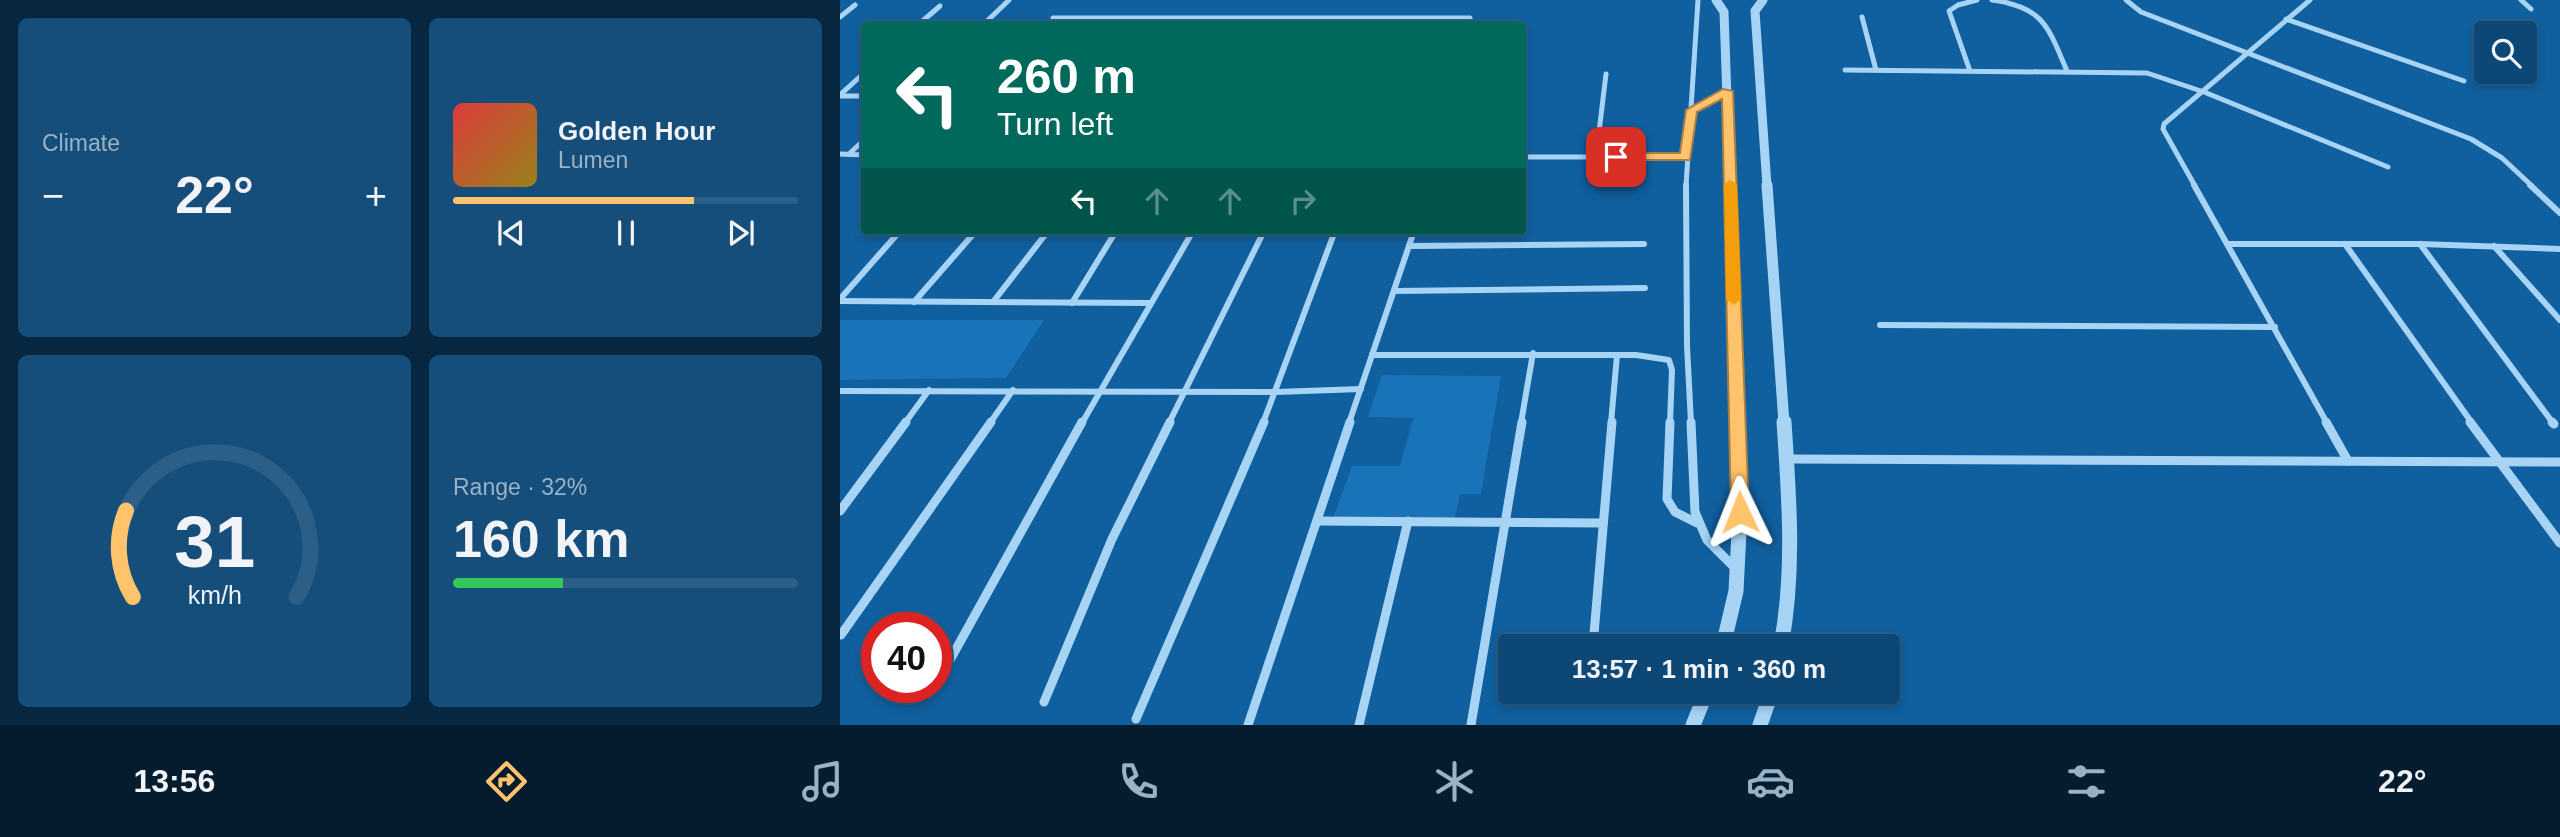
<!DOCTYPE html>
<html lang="en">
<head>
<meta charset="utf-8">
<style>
	:root { --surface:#0c4776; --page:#154e7b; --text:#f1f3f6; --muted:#9ab2c5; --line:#2c5f88; --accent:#ffc36b }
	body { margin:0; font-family:Helvetica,sans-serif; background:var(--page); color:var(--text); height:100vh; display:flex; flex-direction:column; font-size:26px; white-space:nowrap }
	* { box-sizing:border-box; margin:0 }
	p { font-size:23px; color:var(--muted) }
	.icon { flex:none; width:38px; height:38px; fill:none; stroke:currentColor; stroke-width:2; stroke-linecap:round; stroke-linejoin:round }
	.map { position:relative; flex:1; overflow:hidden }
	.side { display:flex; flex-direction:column; gap:18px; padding:18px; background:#072741; width:840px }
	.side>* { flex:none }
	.banner { position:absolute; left:21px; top:21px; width:665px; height:214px; border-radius:7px; box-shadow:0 4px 10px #0003,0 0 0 2px var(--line); background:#00695c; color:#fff; overflow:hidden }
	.buttons { position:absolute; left:1634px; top:21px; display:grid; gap:14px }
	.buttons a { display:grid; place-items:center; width:63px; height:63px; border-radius:7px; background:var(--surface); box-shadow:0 4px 10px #0003,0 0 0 2px var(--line); font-size:35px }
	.speed { position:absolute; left:21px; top:612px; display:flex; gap:14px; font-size:35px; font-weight:700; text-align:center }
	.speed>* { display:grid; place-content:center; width:91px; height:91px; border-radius:50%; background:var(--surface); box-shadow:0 4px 10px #0003,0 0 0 2px var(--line); line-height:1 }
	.speed .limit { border:10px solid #d22; background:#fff; color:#111 }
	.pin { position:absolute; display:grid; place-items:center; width:60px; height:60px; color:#fff; margin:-30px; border-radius:14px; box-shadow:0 4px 10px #0006 }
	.me { position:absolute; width:77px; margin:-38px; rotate:358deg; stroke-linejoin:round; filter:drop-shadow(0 0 5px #0008) }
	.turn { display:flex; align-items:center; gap:24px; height:147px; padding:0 21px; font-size:32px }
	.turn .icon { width:91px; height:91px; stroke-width:2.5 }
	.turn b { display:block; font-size:49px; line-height:60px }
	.lanes { display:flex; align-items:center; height:66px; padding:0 21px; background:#0003; justify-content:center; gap:35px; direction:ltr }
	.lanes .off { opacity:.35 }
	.big { font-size:52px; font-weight:700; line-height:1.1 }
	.side .widget { flex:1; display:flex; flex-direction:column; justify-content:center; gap:10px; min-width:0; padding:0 24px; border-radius:10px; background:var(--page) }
	.side .dial { align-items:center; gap:0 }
	.dial svg { height:182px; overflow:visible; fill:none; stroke:var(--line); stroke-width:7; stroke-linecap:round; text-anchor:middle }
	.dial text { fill:var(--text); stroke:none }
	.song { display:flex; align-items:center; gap:21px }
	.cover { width:84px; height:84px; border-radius:10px; background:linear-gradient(135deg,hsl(0 70% 55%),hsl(50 70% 35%)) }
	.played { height:7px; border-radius:4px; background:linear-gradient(90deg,var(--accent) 70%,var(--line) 70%) }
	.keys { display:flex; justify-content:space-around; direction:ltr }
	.heat { display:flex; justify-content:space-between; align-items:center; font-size:38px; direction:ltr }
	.charge { height:10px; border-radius:5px; background:linear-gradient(90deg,#34c759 32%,var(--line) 0) }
	.side .tiles { flex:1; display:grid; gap:18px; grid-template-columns:repeat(2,1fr) }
	.trip { position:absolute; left:658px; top:634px; width:402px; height:70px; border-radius:7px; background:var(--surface); box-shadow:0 4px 10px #0003,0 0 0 2px var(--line); font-weight:700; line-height:70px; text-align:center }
	.tab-bar { display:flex; height:112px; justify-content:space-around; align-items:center; background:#051c2f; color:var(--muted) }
	.tab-bar .icon { width:49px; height:49px }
	.tab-bar .selected { color:var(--accent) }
	.tab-bar b { font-size:32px; color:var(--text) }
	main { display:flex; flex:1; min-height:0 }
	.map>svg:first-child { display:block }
	.green { fill:#1873b9 }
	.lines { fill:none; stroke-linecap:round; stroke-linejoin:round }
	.minor-far2 { stroke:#a7d3f5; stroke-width:5 }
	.minor-far1 { stroke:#a7d3f5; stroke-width:6 }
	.minor { stroke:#a7d3f5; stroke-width:9 }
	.tertiary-far2 { stroke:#a7d3f5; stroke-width:9 }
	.tertiary-far1 { stroke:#a7d3f5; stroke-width:11 }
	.tertiary { stroke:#a7d3f5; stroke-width:15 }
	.route { fill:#ffc36b; stroke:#a67f46; stroke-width:2 }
	.slow { fill:#f59e0b }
</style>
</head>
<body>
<main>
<section class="side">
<div class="tiles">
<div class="widget"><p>Climate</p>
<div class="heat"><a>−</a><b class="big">22°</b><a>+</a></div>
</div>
<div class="widget">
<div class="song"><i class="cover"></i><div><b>Golden Hour</b><p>Lumen</p></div></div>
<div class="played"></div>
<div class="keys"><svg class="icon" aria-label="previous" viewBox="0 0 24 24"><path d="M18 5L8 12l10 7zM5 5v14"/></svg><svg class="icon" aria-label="pause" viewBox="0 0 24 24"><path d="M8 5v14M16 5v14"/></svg><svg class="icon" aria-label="next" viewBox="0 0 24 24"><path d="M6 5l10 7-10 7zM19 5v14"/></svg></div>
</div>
<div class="widget dial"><svg viewBox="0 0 100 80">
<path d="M14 69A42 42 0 1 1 86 69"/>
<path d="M14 69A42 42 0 0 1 11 31" stroke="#ffc36b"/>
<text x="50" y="56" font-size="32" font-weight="700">31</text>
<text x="50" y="72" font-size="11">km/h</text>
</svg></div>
<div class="widget"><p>Range · 32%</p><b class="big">160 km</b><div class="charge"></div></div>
</div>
</section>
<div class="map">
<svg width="1720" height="725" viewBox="0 0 1720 725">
	<rect width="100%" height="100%" fill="#105f9e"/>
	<g class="green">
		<polygon points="0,320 204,320 166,378 0,380"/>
		<polygon points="542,375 661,376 641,494 620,494 615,518 493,518 512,466 560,466 573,418 528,417"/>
	</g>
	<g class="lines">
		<g class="minor-far2">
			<path d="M1152 0C1204 7 1208 27 1227 71"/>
			<polyline points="1286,0 1301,12 1631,139 1662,158 1692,186"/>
			<polyline points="1681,0 1691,9"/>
			<polyline points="0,17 15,5"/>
			<polyline points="1022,17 1036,70"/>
			<polyline points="213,18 630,18"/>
			<polyline points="1446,19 1624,81"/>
			<polyline points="79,24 100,6"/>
			<polyline points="144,24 169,0"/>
			<polyline points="1005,70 1307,73 1364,92 1548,167"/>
			<polyline points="1130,71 1109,11 1118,5 1137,0"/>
			<polyline points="0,95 24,73"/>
			<polyline points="0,96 24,96"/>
			<polyline points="852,110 887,91"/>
			<polyline points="0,154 24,155"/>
			<polyline points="9,154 24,140"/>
			<polyline points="682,157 846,157"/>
			<polyline points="756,157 766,74"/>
			<polyline points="846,186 858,0"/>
			<polyline points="1355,186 1323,129 1324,124 1470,0"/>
		</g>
		<g class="minor-far1">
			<polyline points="846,185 847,346 851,423"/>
			<polyline points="1354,185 1487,423"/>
			<polyline points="1690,185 1720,213"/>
			<polyline points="1389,244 1580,244 1720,249"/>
			<polyline points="1505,244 1632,423"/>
			<polyline points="1580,244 1713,423"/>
			<polyline points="569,246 804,244"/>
			<polyline points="1654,246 1720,320"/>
			<polyline points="554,291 805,288"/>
			<polyline points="0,299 60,231"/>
			<polyline points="0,301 309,303"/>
			<polyline points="74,302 136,231"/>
			<polyline points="153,302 208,231"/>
			<polyline points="232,303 276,231"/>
			<polyline points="1040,325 1435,327"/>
			<polyline points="532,355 796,355 829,360 832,370 830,423"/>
			<polyline points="0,391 436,392 521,389"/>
			<polyline points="65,423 89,390"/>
			<polyline points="150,423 173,390"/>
			<polyline points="242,423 353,231"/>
			<polyline points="329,423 424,231"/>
			<polyline points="423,423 495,231"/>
			<polyline points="509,423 574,231"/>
			<polyline points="681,423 693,353"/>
			<polyline points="771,423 777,355"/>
		</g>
		<g class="minor">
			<polyline points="830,422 827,499 835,512 857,523"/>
			<polyline points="851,422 855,512 867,540 895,568"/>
			<polyline points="1486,422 1508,461"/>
			<polyline points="1630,422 1720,543"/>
			<polyline points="1712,422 1714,424"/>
			<polyline points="947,459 1720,462"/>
			<polyline points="0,511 66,422"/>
			<polyline points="477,521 763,523"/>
			<polyline points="754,634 772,422"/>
			<polyline points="1,635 151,422"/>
			<polyline points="100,678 242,422"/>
			<polyline points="204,702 272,539 330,422"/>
			<polyline points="296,719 424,422"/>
			<polyline points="408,725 510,422"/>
			<polyline points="519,725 568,521"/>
			<polyline points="631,725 682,422"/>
		</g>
		<g class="tertiary-far2">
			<polyline points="876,0 884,12 890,186"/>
			<polyline points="923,0 915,11 927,186"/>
		</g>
		<g class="tertiary-far1">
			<polyline points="890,185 897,423"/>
			<polyline points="927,185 944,423"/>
		</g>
		<g class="tertiary">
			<polyline points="883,646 896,591 900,512 897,422"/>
			<path d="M941 646C955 571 949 497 944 422"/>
			<polyline points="853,725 867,691"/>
			<polyline points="920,725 932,691"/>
		</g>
	</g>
	<polygon class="route" points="883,89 893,91 909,512 907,518 900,520 894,518 891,512 882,99 857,112 850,160 776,160 770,157 776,153 840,153 846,110"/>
	<polygon class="slow" points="890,180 897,184 901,299 894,305 886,299 884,184"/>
</svg>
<div class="buttons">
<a><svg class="icon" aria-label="search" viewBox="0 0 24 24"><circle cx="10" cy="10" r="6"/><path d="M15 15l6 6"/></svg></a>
</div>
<div class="speed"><div class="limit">40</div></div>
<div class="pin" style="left:776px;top:157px;background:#d93025"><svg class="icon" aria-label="arrive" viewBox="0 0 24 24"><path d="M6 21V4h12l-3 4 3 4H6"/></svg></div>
<svg class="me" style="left:900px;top:512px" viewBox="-20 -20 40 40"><path d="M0-17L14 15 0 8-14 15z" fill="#ffc36b" stroke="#fff" stroke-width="4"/></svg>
<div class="trip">13:57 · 1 min · 360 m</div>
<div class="banner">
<div class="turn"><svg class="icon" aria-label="left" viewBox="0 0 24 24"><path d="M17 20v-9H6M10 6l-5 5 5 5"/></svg><div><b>260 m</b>Turn left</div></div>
<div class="lanes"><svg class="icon" aria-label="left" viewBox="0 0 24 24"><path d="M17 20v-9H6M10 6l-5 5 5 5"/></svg><svg class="icon off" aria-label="ahead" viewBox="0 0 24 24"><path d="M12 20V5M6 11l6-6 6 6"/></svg><svg class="icon off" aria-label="ahead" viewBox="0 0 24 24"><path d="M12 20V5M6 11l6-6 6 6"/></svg><svg class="icon off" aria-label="right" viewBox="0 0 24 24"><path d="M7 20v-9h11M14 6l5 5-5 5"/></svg></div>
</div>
</div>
</main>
<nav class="tab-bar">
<b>13:56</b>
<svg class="icon selected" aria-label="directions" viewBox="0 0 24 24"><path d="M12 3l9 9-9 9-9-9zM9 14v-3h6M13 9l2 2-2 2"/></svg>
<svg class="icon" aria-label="music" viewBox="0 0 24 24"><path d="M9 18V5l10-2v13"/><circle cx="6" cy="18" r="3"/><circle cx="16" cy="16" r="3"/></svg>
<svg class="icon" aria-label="phone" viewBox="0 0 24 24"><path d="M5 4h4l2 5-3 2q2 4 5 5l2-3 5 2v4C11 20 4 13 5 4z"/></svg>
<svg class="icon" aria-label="climate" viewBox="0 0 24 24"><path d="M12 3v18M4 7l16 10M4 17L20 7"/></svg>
<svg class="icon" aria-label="car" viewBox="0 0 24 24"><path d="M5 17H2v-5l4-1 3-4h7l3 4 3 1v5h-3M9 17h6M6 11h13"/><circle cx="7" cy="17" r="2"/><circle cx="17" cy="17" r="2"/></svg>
<svg class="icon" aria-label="filters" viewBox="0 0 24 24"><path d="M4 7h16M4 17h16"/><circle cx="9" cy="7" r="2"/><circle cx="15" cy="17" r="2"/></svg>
<b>22°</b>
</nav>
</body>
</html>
